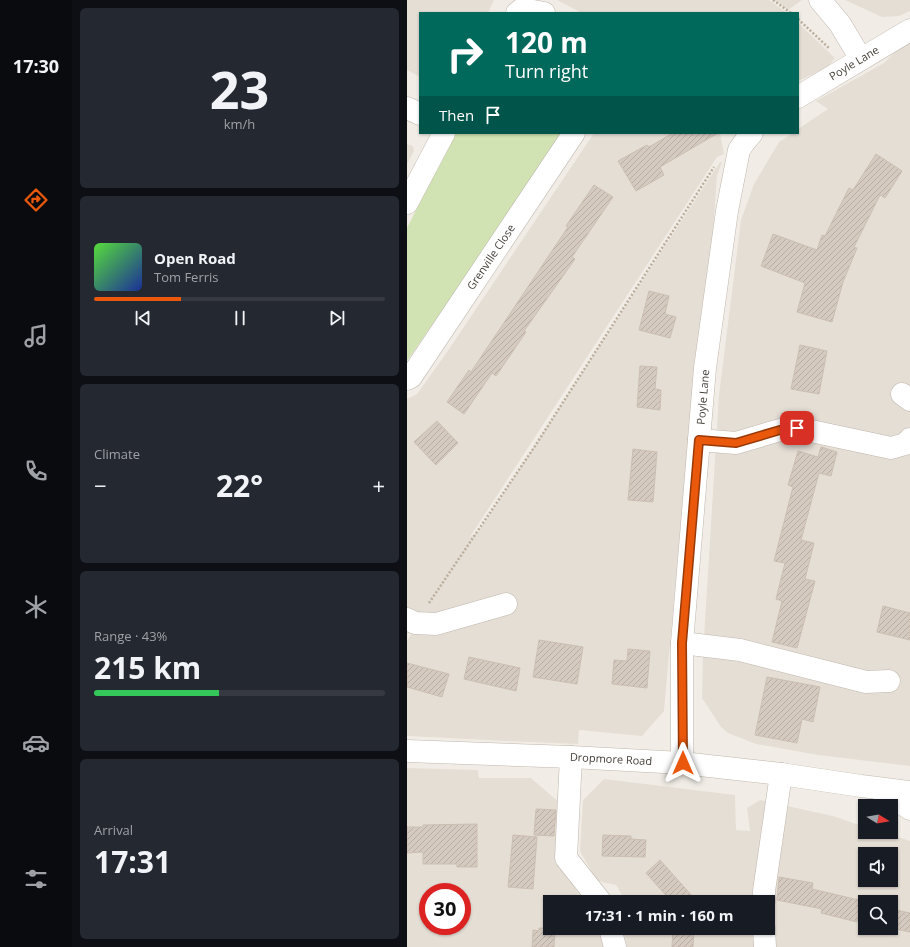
<!DOCTYPE html>
<html lang="en">
<head>
<meta charset="utf-8">
<style>
	:root { --surface:#171b24; --page:#242831; --text:#f1f3f6; --muted:#9ea1a6; --line:#363941; --accent:#ea580c }
	body { margin:0; font-family:"Open Sans",sans-serif; background:var(--page); color:var(--text); height:100vh; display:flex; flex-direction:column; font-size:15px; white-space:nowrap }
	* { box-sizing:border-box; margin:0 }
	p { font-size:13px; color:var(--muted) }
	.icon { flex:none; width:22px; height:22px; fill:none; stroke:currentColor; stroke-width:2; stroke-linecap:round; stroke-linejoin:round }
	.map { position:relative; flex:1; overflow:hidden }
	.details { display:flex; flex-direction:column; gap:8px; padding:8px; background:#0d0f14; width:335px }
	.details>* { flex:none }
	.banner { position:absolute; left:12px; top:12px; width:380px; height:122px; border-radius:0px; box-shadow:0 1px 3px #0004; background:#00695c; color:#fff; overflow:hidden }
	.needle { width:26px; rotate:101deg }
	.buttons { position:absolute; left:451px; top:799px; display:grid; gap:8px }
	.buttons a { display:grid; place-items:center; width:40px; height:40px; border-radius:0px; background:var(--surface); box-shadow:0 1px 3px #0004; font-size:20px }
	.speed { position:absolute; left:12px; top:883px; display:flex; gap:8px; font-size:20px; font-weight:700; text-align:center }
	.speed>* { display:grid; place-content:center; width:52px; height:52px; border-radius:50%; background:var(--surface); box-shadow:0 1px 3px #0004; line-height:1 }
	.speed .limit { border:6px solid #d22; background:#fff; color:#111 }
	.pin { position:absolute; display:grid; place-items:center; width:34px; height:34px; color:#fff; margin:-17px; border-radius:8px; box-shadow:0 2px 6px #0006 }
	.me { position:absolute; width:44px; margin:-22px; rotate:0deg; stroke-linejoin:round; filter:drop-shadow(0 0 3px #0008) }
	.turn { display:flex; align-items:center; gap:14px; height:84px; padding:0 20px; font-size:18px }
	.turn .icon { width:52px; height:52px; stroke-width:2.5 }
	.turn b { display:block; font-size:28px; line-height:34px }
	.then { display:flex; align-items:center; height:38px; padding:0 20px; background:#0003; gap:8px; font-size:15px }
	.big { font-size:30px; font-weight:700; line-height:1.1 }
	.details .tile { flex:1; display:flex; flex-direction:column; justify-content:center; gap:6px; min-width:0; padding:0 14px; border-radius:6px; background:var(--page) }
	.details .dial { align-items:center; gap:0 }
	.dial b { font-size:52px; line-height:1 }
	.song { display:flex; align-items:center; gap:12px }
	.cover { width:48px; height:48px; border-radius:6px; background:linear-gradient(135deg,hsl(110 70% 55%),hsl(230 70% 35%)) }
	.played { height:4px; border-radius:2px; background:linear-gradient(90deg,var(--accent) 30%,var(--line) 30%) }
	.keys { display:flex; justify-content:space-around; direction:ltr }
	.heat { display:flex; justify-content:space-between; align-items:center; font-size:22px; direction:ltr }
	.charge { height:6px; border-radius:3px; background:linear-gradient(90deg,#34c759 43%,var(--line) 0) }
	.trip { position:absolute; left:136px; top:895px; width:232px; height:40px; border-radius:0px; background:var(--surface); box-shadow:0 1px 3px #0004; font-weight:700; line-height:40px; text-align:center }
	main { display:flex; flex:1; min-height:0 }
	.menu { display:flex; flex-direction:column; width:72px; justify-content:space-around; align-items:center; background:#090b0e; color:var(--muted) }
	.menu .icon { width:28px; height:28px }
	.menu .selected { color:var(--accent) }
	.menu b { font-size:18px; color:var(--text) }
	.map>svg:first-child { display:block }
	.residential { fill:#e5ded5; fill-rule:evenodd }
	.green { fill:#d1e2b3 }
	.building { fill:url(#building-hatch); stroke:#ccbfb1 }
	.lines { fill:none; stroke-linecap:round; stroke-linejoin:round }
	.minor-casing { stroke:#bfb7ad; stroke-width:23 }
	.path { stroke:#bcae9c; stroke-width:2.5; stroke-dasharray:2 2; stroke-linecap:butt }
	.minor { stroke:#fff; stroke-width:22 }
	.route-casing { stroke:#983908; stroke-width:10 }
	.route { stroke:#ea580c; stroke-width:7 }
	.labels { text-anchor:middle; stroke-width:3; stroke-linejoin:round; paint-order:stroke }
	.street-label { font-size:11px; fill:#433d36; stroke:#fff }
</style>
</head>
<body>
<main>
<nav class="menu">
<b>17:30</b>
<svg class="icon selected" aria-label="directions" viewBox="0 0 24 24"><path d="M12 3l9 9-9 9-9-9zM9 14v-3h6M13 9l2 2-2 2"/></svg>
<svg class="icon" aria-label="music" viewBox="0 0 24 24"><path d="M9 18V5l10-2v13"/><circle cx="6" cy="18" r="3"/><circle cx="16" cy="16" r="3"/></svg>
<svg class="icon" aria-label="phone" viewBox="0 0 24 24"><path d="M5 4h4l2 5-3 2q2 4 5 5l2-3 5 2v4C11 20 4 13 5 4z"/></svg>
<svg class="icon" aria-label="climate" viewBox="0 0 24 24"><path d="M12 3v18M4 7l16 10M4 17L20 7"/></svg>
<svg class="icon" aria-label="car" viewBox="0 0 24 24"><path d="M5 17H2v-5l4-1 3-4h7l3 4 3 1v5h-3M9 17h6M6 11h13"/><circle cx="7" cy="17" r="2"/><circle cx="17" cy="17" r="2"/></svg>
<svg class="icon" aria-label="filters" viewBox="0 0 24 24"><path d="M4 7h16M4 17h16"/><circle cx="9" cy="7" r="2"/><circle cx="15" cy="17" r="2"/></svg>
</nav>
<section class="details">
<div class="tile dial"><b>23</b><p>km/h</p></div>
<div class="tile">
<div class="song"><i class="cover"></i><div><b>Open Road</b><p>Tom Ferris</p></div></div>
<div class="played"></div>
<div class="keys"><svg class="icon" aria-label="previous" viewBox="0 0 24 24"><path d="M18 5L8 12l10 7zM5 5v14"/></svg><svg class="icon" aria-label="pause" viewBox="0 0 24 24"><path d="M8 5v14M16 5v14"/></svg><svg class="icon" aria-label="next" viewBox="0 0 24 24"><path d="M6 5l10 7-10 7zM19 5v14"/></svg></div>
</div>
<div class="tile"><p>Climate</p>
<div class="heat"><a>−</a><b class="big">22°</b><a>+</a></div>
</div>
<div class="tile"><p>Range · 43%</p><b class="big">215 km</b><div class="charge"></div></div>
<div class="tile"><p>Arrival</p><b class="big">17:31</b></div>
</section>
<div class="map">
<svg width="503" height="947" viewBox="0 0 503 947">
	<defs>
		<pattern id="building-hatch" width="6" height="6" patternUnits="userSpaceOnUse"><rect width="6" height="6" fill="#d5cac0"/><path d="M-1 1l2-2M0 6l6-6M5 7l2-2" fill="none" stroke="#b8aea6"/></pattern>
	</defs>
	<rect width="100%" height="100%" fill="#f1ede6"/>
	<g class="residential">
		<polygon points="0,0 87,0 81,13 13,13 13,77 0,70"/>
		<polygon points="150,0 362,0 380,13 175,13"/>
		<polygon points="367,0 395,0 381,10"/>
		<polygon points="438,0 503,0 503,11 492,16 475,17"/>
		<polygon points="391,23 428,58 420,68 391,81"/>
		<polygon points="503,37 503,766 411,755 349,744 321,733 314,727 295,698 296,653 312,395 334,220 347,184 372,142 386,133 391,133 391,129 421,109 409,101 477,63"/>
		<polygon points="187,133 313,133 317,154 310,157 63,537 72,531 313,162 315,162 310,176 302,288 289,353 257,711 235,736 172,730 171,744 99,741 0,736 0,641 6,631 2,632 0,634 0,399 10,394 40,352"/>
		<polygon points="0,144 6,146 7,151 0,164"/>
		<path d="M0 768 71 770 72 778H124L154 804V867L177 902H143V928H193L199 947H0ZM21 892H55V926H21Z"/>
		<path d="M197 779 328 795 329 830 343 831 340 808 353 800 426 816 458 827V832H476L503 841V947H220L216 928H361V902H219L209 885 190 881 173 851 176 800ZM458 854H484V880H458ZM458 902H484V928H458Z"/>
	</g>
	<polygon class="green" points="48,133 158,133 0,361 0,228"/>
	<g class="building">
		<polygon points="266,133 311,133 253,167 257,175 229,191 211,161 240,145 242,147"/>
		<polygon points="469,154 495,171 478,198 473,195 447,247 450,248 436,282 425,322 390,312 398,283 354,266 366,234 410,250 415,235 418,236 442,188 446,190"/>
		<polygon points="187,185 206,197 165,257 168,259 117,331 119,332 89,376 85,373 57,414 40,402 62,370 64,372 161,227 159,226"/>
		<polygon points="242,291 262,296 258,314 269,317 263,338 232,330"/>
		<polygon points="393,345 420,351 412,394 384,389"/>
		<polygon points="233,366 250,367 248,389 254,390 253,410 230,407"/>
		<polygon points="30,421 51,443 29,465 7,442"/>
		<polygon points="414,447 430,452 424,476 412,473 394,540 407,543 398,579 408,581 390,648 365,642 375,601 369,599 378,563 367,561 386,487 381,485 391,451 411,457"/>
		<polygon points="226,449 250,452 246,502 221,500"/>
		<polygon points="476,606 503,613 503,640 470,632"/>
		<polygon points="132,640 176,647 170,684 126,677"/>
		<polygon points="221,649 243,651 240,688 205,684 207,660 220,661"/>
		<polygon points="62,657 113,668 109,691 57,679"/>
		<polygon points="0,663 42,674 35,697 0,687"/>
		<polygon points="360,677 413,687 406,722 395,719 390,743 348,735"/>
		<polygon points="129,809 149,810 147,836 127,835"/>
		<polygon points="70,824 70,867 50,867 50,864 16,864 16,852 0,853 0,827 16,827 16,825"/>
		<polygon points="106,835 130,837 126,889 101,887"/>
		<polygon points="196,835 224,836 224,839 239,840 238,857 195,856"/>
		<polygon points="253,860 286,897 281,902 265,902 239,873"/>
		<polygon points="372,877 406,883 405,889 456,901 450,922 414,913 415,909 370,900"/>
		<polygon points="484,909 503,913 503,932 484,928"/>
		<polygon points="132,928 148,928 147,947 125,947 126,930 132,931"/>
		<polygon points="266,928 287,928 286,947 265,947"/>
	</g>
	<g class="lines">
		<g class="minor-casing">
			<g id="minor">
				<polyline points="413,0 433,24 454,59"/>
				<polyline points="110,13 115,9 137,13"/>
				<polyline points="391,97 503,30"/>
				<polyline points="0,108 13,114"/>
				<polyline points="0,203 37,133"/>
				<polyline points="0,379 4,377 167,133"/>
				<polyline points="495,394 503,400"/>
				<polyline points="292,440 329,443 373,430 390,428 484,448 498,444 503,439"/>
				<polyline points="0,619 8,623 29,624 99,604"/>
				<polyline points="275,643 333,650 459,682 482,681"/>
				<polyline points="0,751 164,757 275,763 374,774 454,786 503,792"/>
				<polyline points="164,757 159,858 194,902"/>
				<polyline points="275,763 275,643 298,368 320,211 332,150 339,140 345,133"/>
				<polyline points="474,790 503,809"/>
				<polyline points="357,902 357,891 374,774"/>
				<polyline points="203,928 208,947"/>
				<polyline points="357,928 358,947"/>
			</g>
		</g>
		<g class="path">
			<polyline points="366,0 384,13"/>
			<polyline points="391,19 423,49"/>
			<polyline points="22,603 128,446 307,167"/>
		</g>
		<use href="#minor" class="minor"/>
	</g>
	<g class="lines">
		<g class="route-casing">
			<polyline id="route" points="276,763 275,643 292,440 329,443 373,430 390,428"/>
		</g>
		<use href="#route" class="route"/>
	</g>
	<g class="labels">
		<g class="street-label">
			<text transform="translate(447 63) rotate(-31)" y="4">Poyle Lane</text>
			<text transform="translate(84 257) rotate(-56)" y="4">Grenville Close</text>
			<text transform="translate(296 397) rotate(-85)" y="4">Poyle Lane</text>
			<text transform="translate(204 759) rotate(3)" y="4">Dropmore Road</text>
		</g>
	</g>
</svg>
<div class="buttons">
<a><svg class="needle" viewBox="-14 -14 28 28"><path d="M0-13l5 13h-10z" fill="#e53935"/><path d="M0 13l5-13h-10z" fill="#9ea1a6"/></svg></a>
<a><svg class="icon" aria-label="sound" viewBox="0 0 24 24"><path d="M4 9h4l5-4v14l-5-4H4zM17 9q2 3 0 6"/></svg></a>
<a><svg class="icon" aria-label="search" viewBox="0 0 24 24"><circle cx="10" cy="10" r="6"/><path d="M15 15l6 6"/></svg></a>
</div>
<div class="speed"><div class="limit">30</div></div>
<div class="pin" style="left:390px;top:428px;background:#d93025"><svg class="icon" aria-label="arrive" viewBox="0 0 24 24"><path d="M6 21V4h12l-3 4 3 4H6"/></svg></div>
<svg class="me" style="left:276px;top:763px" viewBox="-20 -20 40 40"><path d="M0-17L14 15 0 8-14 15z" fill="#ea580c" stroke="#fff" stroke-width="4"/></svg>
<div class="trip">17:31 · 1 min · 160 m</div>
<div class="banner">
<div class="turn"><svg class="icon" aria-label="right" viewBox="0 0 24 24"><path d="M7 20v-9h11M14 6l5 5-5 5"/></svg><div><b>120 m</b>Turn right</div></div>
<div class="then">Then<svg class="icon" aria-label="arrive" viewBox="0 0 24 24"><path d="M6 21V4h12l-3 4 3 4H6"/></svg></div>
</div>
</div>
</main>
</body>
</html>
